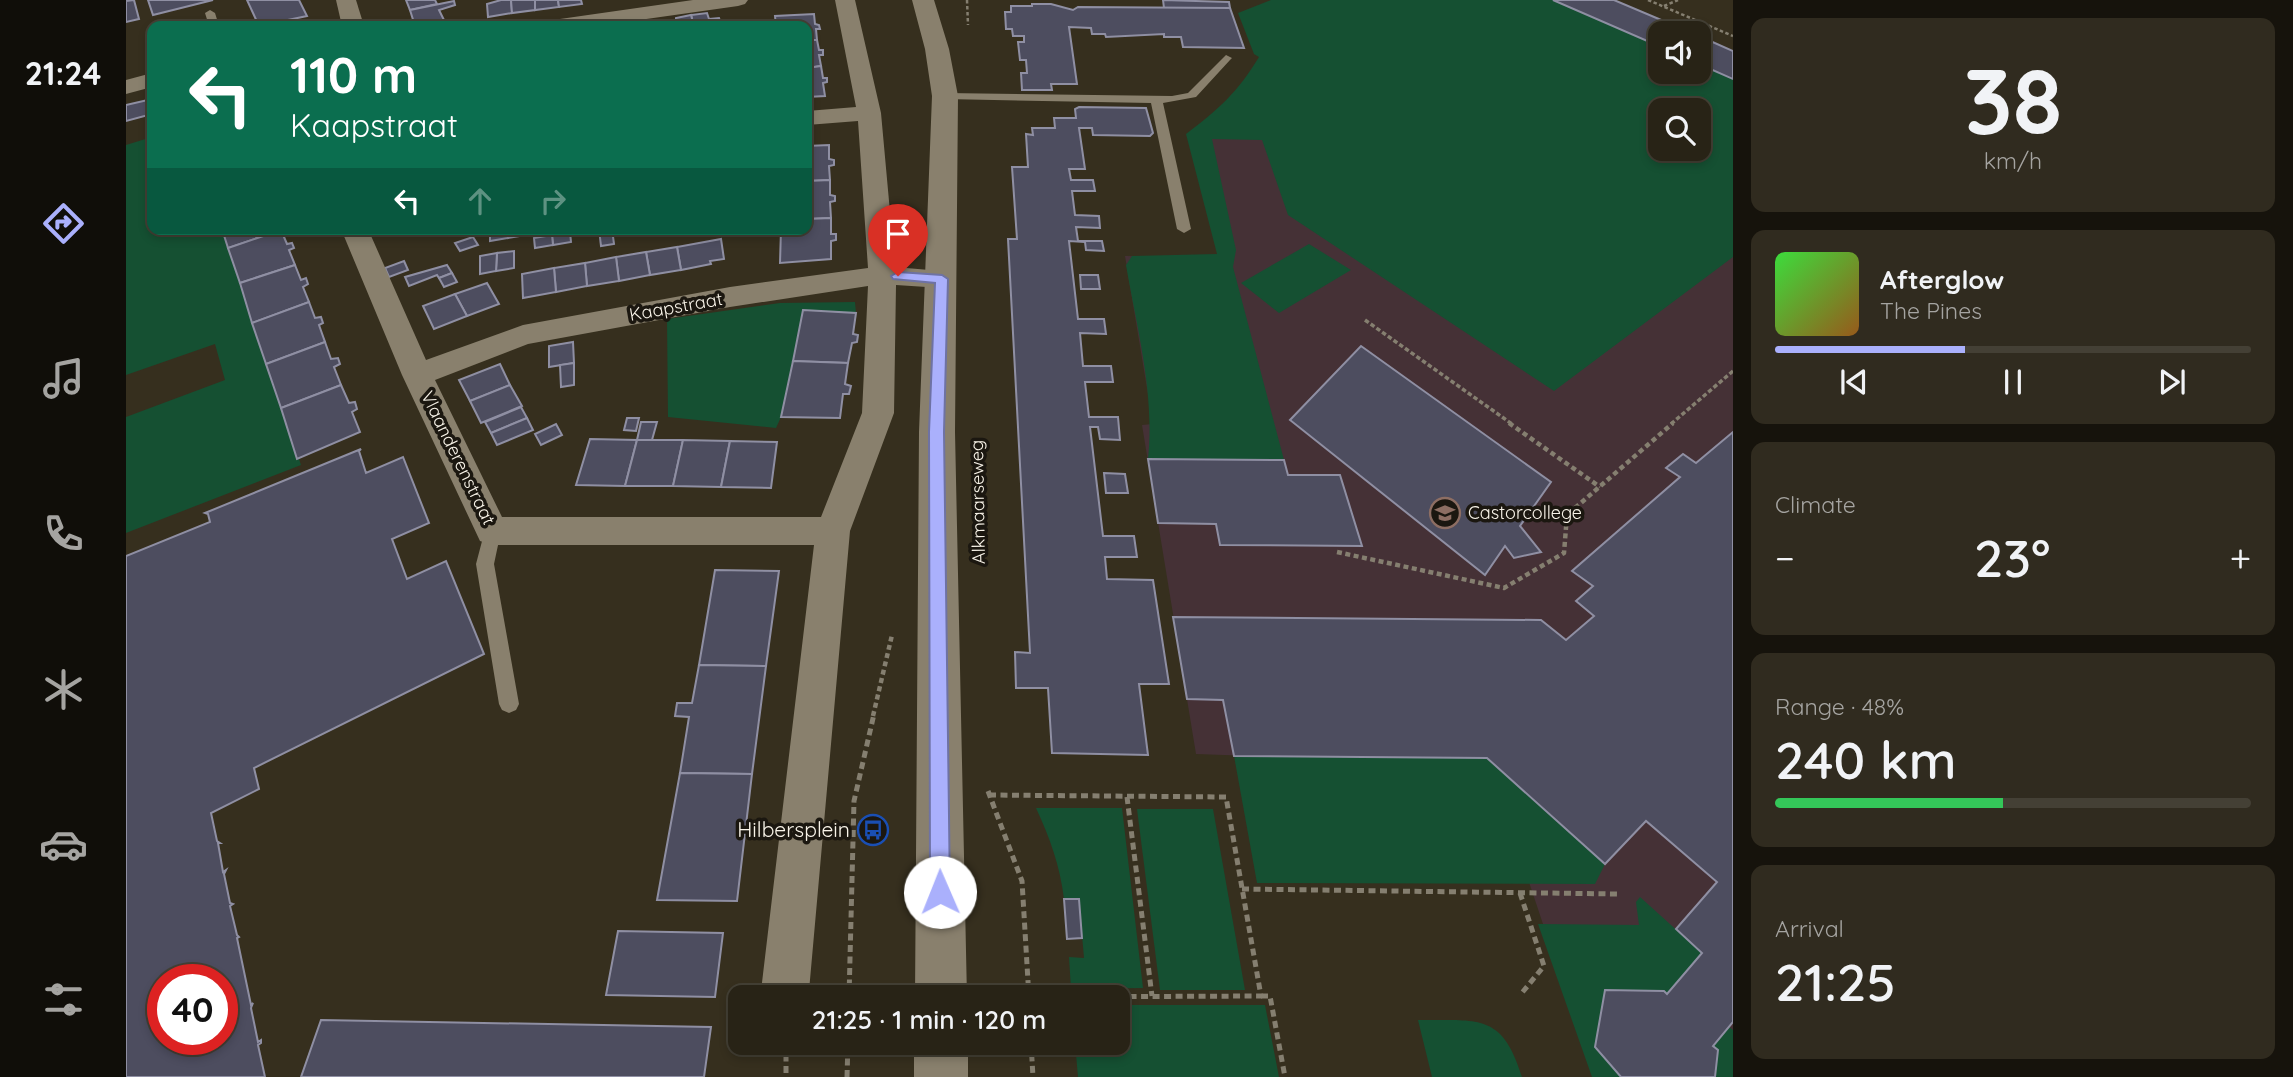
<!DOCTYPE html>
<html lang="en">
<head>
<meta charset="utf-8">
<style>
	:root { --surface:#282316; --page:#302b1f; --text:#f1f3f6; --muted:#a5a4a1; --line:#444035; --accent:#aab0fc }
	body { margin:0; font-family:Quicksand,sans-serif; background:var(--page); color:var(--text); height:100vh; display:flex; flex-direction:column; font-size:26px; white-space:nowrap }
	* { box-sizing:border-box; margin:0 }
	p { font-size:23px; color:var(--muted) }
	.icon { flex:none; width:38px; height:38px; fill:none; stroke:currentColor; stroke-width:2; stroke-linecap:round; stroke-linejoin:round }
	.map { position:relative; flex:1; overflow:hidden }
	.drawer { display:flex; flex-direction:column; gap:18px; padding:18px; background:#16130c; width:560px }
	.drawer>* { flex:none }
	.top-card { position:absolute; left:21px; top:21px; width:665px; height:214px; border-radius:14px; box-shadow:0 4px 10px #0003,0 0 0 2px var(--line); background:#0b6e4f; color:#fff; overflow:hidden }
	.tools { position:absolute; left:1522px; top:21px; display:grid; gap:14px }
	.tools a { display:grid; place-items:center; width:63px; height:63px; border-radius:14px; background:var(--surface); box-shadow:0 4px 10px #0003,0 0 0 2px var(--line); font-size:35px }
	.speed { position:absolute; left:21px; top:964px; display:flex; gap:14px; font-size:35px; font-weight:700; text-align:center }
	.speed>* { display:grid; place-content:center; width:91px; height:91px; border-radius:50%; background:var(--surface); box-shadow:0 4px 10px #0003,0 0 0 2px var(--line); line-height:1 }
	.speed .limit { border:10px solid #d22; background:#fff; color:#111 }
	.pin { position:absolute; display:grid; place-items:center; width:60px; height:60px; color:#fff; margin:-72px -30px; border-radius:50% 50% 50% 0; rotate:-45deg; box-shadow:0 0 7px #0007 }
	.pin .icon { rotate:45deg }
	.me { position:absolute; width:77px; margin:-38px; rotate:359deg; stroke-linejoin:round; filter:drop-shadow(0 0 5px #0008) }
	.turn { display:flex; align-items:center; gap:24px; height:147px; padding:0 28px; font-size:32px }
	.turn .icon { width:91px; height:91px; stroke-width:2.5 }
	.turn b { display:block; font-size:49px; line-height:60px }
	.lanes { display:flex; align-items:center; height:66px; padding:0 28px; background:#0003; justify-content:center; gap:35px; direction:ltr }
	.lanes .off { opacity:.35 }
	.big { font-size:52px; font-weight:600; line-height:1.1 }
	.drawer .tile { flex:1; display:flex; flex-direction:column; justify-content:center; gap:10px; min-width:0; padding:0 24px; border-radius:14px; background:var(--page) }
	.drawer .dial { align-items:center; gap:0 }
	.dial b { font-size:91px; line-height:1 }
	.song { display:flex; align-items:center; gap:21px }
	.cover { width:84px; height:84px; border-radius:10px; background:linear-gradient(135deg,hsl(120 70% 55%),hsl(30 70% 35%)) }
	.played { height:7px; border-radius:4px; background:linear-gradient(90deg,var(--accent) 40%,var(--line) 40%) }
	.keys { display:flex; justify-content:space-around; direction:ltr }
	.heat { display:flex; justify-content:space-between; align-items:center; font-size:38px; direction:ltr }
	.charge { height:10px; border-radius:5px; background:linear-gradient(90deg,#34c759 48%,var(--line) 0) }
	.trip { position:absolute; left:602px; top:985px; width:402px; height:70px; border-radius:14px; background:var(--surface); box-shadow:0 4px 10px #0003,0 0 0 2px var(--line); font-weight:600; line-height:70px; text-align:center }
	main { display:flex; flex:1; min-height:0 }
	.menu { display:flex; flex-direction:column; width:126px; justify-content:space-around; align-items:center; background:#100e09; color:var(--muted) }
	.menu .icon { width:49px; height:49px }
	.menu .on { color:var(--accent) }
	.menu b { font-size:32px; color:var(--text) }
	.map>svg:first-child { display:block }
	.education { fill:#453136; fill-rule:evenodd }
	.green { fill:#155032; fill-rule:evenodd }
	.building { fill:#4d4d5f; stroke:#8f8fa3; stroke-width:2; fill-rule:evenodd }
	.lines { fill:none; stroke-linecap:round; stroke-linejoin:round }
	.path-far3 { stroke:#857f70; stroke-width:2.5; stroke-dasharray:3.5 2.5; stroke-linecap:butt }
	.path-far2 { stroke:#857f70; stroke-width:3.5; stroke-dasharray:4.5 2.5; stroke-linecap:butt }
	.path-far1 { stroke:#857f70; stroke-width:4.5; stroke-dasharray:5 3.5; stroke-linecap:butt }
	.path { stroke:#857f70; stroke-width:5; stroke-dasharray:7 4.5; stroke-linecap:butt }
	.service { fill:#89806d; fill-rule:evenodd }
	.minor { fill:#89806d; fill-rule:evenodd }
	.tertiary { fill:#89806d; fill-rule:evenodd }
	.route { fill:#aab0fc; stroke:#6e72a4; stroke-width:2 }
	.labels { text-anchor:middle; stroke-width:7; stroke-linejoin:round; paint-order:stroke }
	.street-label { font-size:18px; fill:#f9f4e9; stroke:#1b1710 }
	.poi-label { font-size:18px; fill:#f9f4e9; stroke:#1b1710; text-anchor:start }
	.near-poi-label { font-size:21px; fill:#f9f4e9; stroke:#1b1710; text-anchor:end }
</style>
</head>
<body>
<main>
<nav class="menu">
<b>21:24</b>
<svg class="icon on" aria-label="directions" viewBox="0 0 24 24"><path d="M12 3l9 9-9 9-9-9zM9 14v-3h6M13 9l2 2-2 2"/></svg>
<svg class="icon" aria-label="music" viewBox="0 0 24 24"><path d="M9 18V5l10-2v13"/><circle cx="6" cy="18" r="3"/><circle cx="16" cy="16" r="3"/></svg>
<svg class="icon" aria-label="phone" viewBox="0 0 24 24"><path d="M5 4h4l2 5-3 2q2 4 5 5l2-3 5 2v4C11 20 4 13 5 4z"/></svg>
<svg class="icon" aria-label="climate" viewBox="0 0 24 24"><path d="M12 3v18M4 7l16 10M4 17L20 7"/></svg>
<svg class="icon" aria-label="car" viewBox="0 0 24 24"><path d="M5 17H2v-5l4-1 3-4h7l3 4 3 1v5h-3M9 17h6M6 11h13"/><circle cx="7" cy="17" r="2"/><circle cx="17" cy="17" r="2"/></svg>
<svg class="icon" aria-label="filters" viewBox="0 0 24 24"><path d="M4 7h16M4 17h16"/><circle cx="9" cy="7" r="2"/><circle cx="15" cy="17" r="2"/></svg>
</nav>
<div class="map">
<svg width="1607" height="1077" viewBox="0 0 1607 1077">
	<rect width="100%" height="100%" fill="#362f1e"/>
	<path class="education" d="M1535 72 1607 95V1077H1468L1397 864 1289 762 1070 754 1016 425 1027 424 999 256 1097 257 1065 134ZM1535 110H1573V149H1535Z"/>
	<g class="green">
		<path d="M1145 0H1427L1535 47V72H1573V64L1607 79V257L1428 391 1162 215 1136 140 1086 139 1110 250 1107 267 1158 460 1022 459C1029 394 1011 329 1000 265L1006 256 1091 254 1060 134C1092 110 1112 92 1133 57L1128 54 1112 13ZM1535 110H1573V149H1535Z"/>
		<polygon points="26,137 26,229 96,229 175,465 0,533 0,417 99,380 89,344 0,375 0,145"/>
		<polygon points="1183,244 1225,270 1153,313 1115,283"/>
		<polygon points="729,302 730,313 677,310 655,417 650,428 542,417 541,319 654,303"/>
		<polygon points="1108,756 1361,758 1479,864 1469,884 1131,883"/>
		<path d="M910 808H996L1017 988 945 989 943 957 958 958 953 900 938 899C934 866 924 838 910 808Z"/>
		<polygon points="1011,809 1087,809 1119,990 1034,990"/>
		<polygon points="1514,897 1576,953 1541,994 1537,991 1479,990 1469,1047 1495,1077 1466,1077 1412,924 1513,925 1510,902"/>
		<polygon points="992,1005 1139,1005 1153,1077 952,1077 949,1043 992,1043"/>
		<path d="M1292 1020C1352 1021 1376 1012 1396 1077H1306Z"/>
		<polygon points="1603,1027 1607,1030 1607,1077 1589,1077 1592,1050 1587,1046"/>
	</g>
	<g class="building">
		<polygon points="8,0 13,19 0,22 0,1"/>
		<polygon points="22,0 87,0 27,15"/>
		<polygon points="121,0 173,0 181,16 133,26"/>
		<polygon points="280,0 309,0 311,4 284,10"/>
		<polygon points="375,0 385,0 386,13 362,17 361,4"/>
		<polygon points="385,0 409,0 409,10 386,13"/>
		<polygon points="409,0 432,0 433,7 409,10"/>
		<polygon points="432,0 455,0 456,4 433,7"/>
		<polygon points="1037,0 1103,2 1104,8 1038,8"/>
		<polygon points="1427,0 1488,0 1566,33 1535,33 1535,47"/>
		<polygon points="328,1 329,5 313,10 318,20 289,26 284,10"/>
		<polygon points="906,4 925,4 947,10 952,7 1104,8 1118,48 1057,47 1055,37 1038,37 1038,34 980,37 979,34 966,34 965,28 943,27 951,84 925,84 926,90 896,90 895,73 901,73 900,60 894,60 892,42 898,42 898,36 887,36 886,29 880,29 879,12 885,12 885,6 906,6"/>
		<polygon points="581,13 583,19 593,18 596,26 568,26 565,15"/>
		<polygon points="688,14 689,24 693,25 694,29 690,29 691,40 681,40 681,26 650,26 649,16"/>
		<polygon points="565,15 568,26 542,26 550,24 550,18"/>
		<polygon points="1573,36 1607,51 1607,79 1573,64"/>
		<polygon points="681,40 691,40 693,50 697,50 697,55 693,55 695,66 681,68"/>
		<polygon points="695,66 697,78 701,78 701,82 697,83 699,96 681,97 681,68"/>
		<polygon points="26,99 26,114 0,121 0,105"/>
		<polygon points="953,107 1020,108 1027,133 1024,136 967,135 966,128 953,128 959,169 943,169 945,180 967,180 969,191 946,191 949,215 973,216 974,228 950,227 952,241 976,241 978,251 960,250 959,242 943,241 952,319 978,319 980,334 954,333 957,366 985,366 987,382 959,382 963,417 992,417 994,440 974,439 972,427 964,427 977,536 1008,536 1011,557 979,557 981,579 1027,580 1043,684 1013,684 1022,755 926,753 922,688 890,688 889,652 904,653 882,239 891,239 886,167 902,167 900,134 907,135 906,128 929,128 928,118 950,118 949,109"/>
		<polygon points="703,145 703,159 708,160 708,165 703,166 704,180 681,181 681,146"/>
		<polygon points="704,180 704,195 709,196 709,201 704,202 705,218 681,219 681,181"/>
		<polygon points="705,218 705,234 710,234 710,240 705,241 705,259 654,263 655,229 681,229 681,219"/>
		<polygon points="96,229 155,229 155,230 102,248"/>
		<polygon points="381,229 399,229 400,235 382,238"/>
		<polygon points="381,229 382,238 364,241 364,231"/>
		<polygon points="473,229 486,229 488,244 475,246"/>
		<polygon points="155,230 161,244 166,243 168,248 163,250 169,265 114,283 102,248"/>
		<polygon points="444,232 445,242 427,245 426,235"/>
		<polygon points="426,235 427,245 409,248 408,238"/>
		<polygon points="347,237 352,245 334,251 329,243"/>
		<polygon points="595,239 598,259 584,261 585,264 555,270 551,247"/>
		<polygon points="551,247 555,270 524,275 520,252"/>
		<polygon points="388,251 388,268 370,271 371,253"/>
		<polygon points="520,252 524,275 493,281 490,257"/>
		<polygon points="371,253 370,271 354,274 354,256"/>
		<polygon points="490,257 493,281 461,286 459,263"/>
		<polygon points="278,261 282,270 263,277 259,268"/>
		<polygon points="459,263 461,286 430,292 428,268"/>
		<polygon points="169,265 175,280 180,278 182,284 177,287 183,302 126,323 114,283"/>
		<polygon points="321,265 326,273 313,278 311,275 283,286 279,277"/>
		<polygon points="428,268 430,292 397,298 396,274"/>
		<polygon points="326,273 331,282 318,287 313,278"/>
		<polygon points="954,275 972,275 974,289 955,289"/>
		<polygon points="361,283 373,304 341,316 329,294"/>
		<polygon points="329,294 341,316 308,329 297,306"/>
		<polygon points="183,302 189,318 195,317 197,323 193,325 199,342 140,364 126,323"/>
		<polygon points="677,310 730,313 727,334 732,335 731,342 726,343 722,363 667,361"/>
		<polygon points="199,342 205,359 212,358 214,364 208,367 215,385 155,408 140,364"/>
		<polygon points="447,342 448,363 423,367 423,346"/>
		<polygon points="1235,346 1425,482 1394,526 1415,552 1388,558 1379,546 1359,575 1164,420"/>
		<polygon points="667,361 722,363 719,384 725,386 723,394 717,394 714,418 655,417"/>
		<polygon points="448,363 448,385 435,387 434,365"/>
		<polygon points="374,364 384,385 344,401 333,380"/>
		<polygon points="215,385 223,403 229,402 231,409 226,412 234,432 171,459 155,408"/>
		<polygon points="384,385 396,406 355,423 344,401"/>
		<polygon points="395,407 401,418 365,433 359,422"/>
		<polygon points="401,418 407,430 371,445 365,433"/>
		<polygon points="501,418 513,418 510,431 498,430"/>
		<polygon points="515,422 531,422 526,440 511,440"/>
		<polygon points="430,424 436,435 415,445 409,434"/>
		<polygon points="1607,432 1607,1022 1587,1046 1592,1050 1589,1077 1495,1077 1469,1047 1479,990 1538,991 1541,994 1576,953 1550,929 1591,882 1520,821 1479,864 1361,758 1108,756 1097,700 1061,699 1047,617 1415,620 1440,640 1468,616 1450,601 1467,586 1446,571 1554,477 1540,468 1557,454 1570,463"/>
		<polygon points="464,439 511,440 499,486 450,485"/>
		<polygon points="511,440 557,440 547,486 499,486"/>
		<polygon points="557,440 604,441 595,487 547,486"/>
		<polygon points="604,441 651,442 645,488 595,487"/>
		<path d="M235 449 233 451 240 473 277 457 303 523 266 539 281 579 320 561 358 654 128 768 133 789 85 813 91 841 94 843H92L97 872 100 870 98 874 104 903 107 904 104 906 111 935 113 937 111 938 125 1005 127 1003 125 1008 132 1042 135 1040V1043L132 1045 139 1077H0V556L84 522 82 514 79 513ZM37 980H96V1040H37Z"/>
		<polygon points="1022,459 1158,460 1162,475 1214,475 1236,546 1094,545 1090,524 1032,523"/>
		<polygon points="978,473 999,474 1002,493 980,493"/>
		<polygon points="589,570 653,571 640,666 573,665"/>
		<polygon points="573,665 640,666 626,774 554,773 563,717 549,716 551,703 566,703"/>
		<polygon points="554,773 626,774 611,901 531,900"/>
		<polygon points="938,899 953,899 956,938 941,939"/>
		<polygon points="492,931 597,933 589,997 480,995"/>
		<polygon points="195,1020 585,1027 578,1077 175,1077"/>
	</g>
	<g class="lines">
		<g class="path-far3">
			<polyline points="841,0 842,25"/>
			<polyline points="1522,0 1607,36"/>
			<polyline points="1538,6 1552,0"/>
		</g>
		<g class="path-far2">
			<polyline points="1239,320 1386,424"/>
			<polyline points="1545,424 1607,371"/>
		</g>
		<g class="path-far1">
			<polyline points="1383,423 1474,487"/>
			<polyline points="1211,552 1378,588 1438,553 1441,515 1547,423"/>
			<polyline points="747,716 766,635"/>
		</g>
		<g class="path">
			<polyline points="862,791 896,881 903,998"/>
			<polyline points="863,795 1100,797 1135,996 903,997"/>
			<polyline points="1001,797 1026,996"/>
			<polyline points="1116,889 1493,894"/>
			<polyline points="1394,893 1418,966 1395,994"/>
			<polyline points="1135,996 1144,996 1159,1077"/>
			<polyline points="723,998 728,801 748,714"/>
			<polyline points="660,1043 660,1077"/>
			<polyline points="905,1043 907,1077"/>
			<polyline points="721,1077 722,1043"/>
		</g>
		<g class="service">
			<polygon points="84,10 89,13 93,26 83,26 79,13"/>
			<polygon points="1100,55 1106,58 1104,60 1070,97 1037,103 1065,229 1058,233 1051,229 1025,103 819,99 813,96 819,93 1046,96 1062,93"/>
			<polygon points="366,524 372,526 375,531 368,564 393,704 390,710 383,713 376,710 373,704 350,564 360,526"/>
		</g>
		<g class="minor">
			<polygon points="210,0 230,0 238,26 216,26"/>
			<polygon points="567,0 622,0 619,4 612,6 471,26 416,26 419,21 427,20"/>
			<path d="M709 0H729L755 113 769 267 826 272 830 279 826 286 816 288 770 285 768 413 724 531 683 991 680 998H638L635 991 688 545H366L354 541 276 375 215 229H242L300 360 397 325 604 287 742 268 732 121 681 125V111L730 107ZM742 286 736 413 695 517H376L309 380 402 344 604 307Z"/>
			<polygon points="26,73 26,87 0,94 0,80"/>
		</g>
		<g class="tertiary">
			<polygon points="786,0 808,0 823,49 832,96 829,432 841,998 789,998 793,432 806,96 799,49"/>
			<rect x="788" y="1043" width="54" height="34"/>
		</g>
	</g>
	<polygon class="route" points="772,272 816,275 822,279 818,432 824,892 821,899 814,902 807,899 804,892 803,432 809,283 767,279 765,276"/>
	<defs>
		<g id="school-ring" transform="scale(1.575)"><circle r="9.5" fill="#1b1710" stroke="#8d6e63" stroke-width="1.5"/><path d="M0-5L7-2L0 1L-7-2ZM-4 1L0 2.5L4 1V4Q0 6-4 4Z" fill="#8d6e63"/></g>
		<g id="bus-ring" transform="scale(1.575)"><circle r="9.5" fill="#1b1710" stroke="#1a4fb4" stroke-width="1.5"/><path d="M-5-6H5V4H4V6H2V4H-2V6H-4V4H-5ZM-3.5-4V0h7V-4ZM-3.5 1.2v1.5H-2V1.2ZM2 1.2v1.5H3.5V1.2Z" fill="#1a4fb4"/></g>
	</defs>
	<g fill-rule="evenodd">
		<use href="#school-ring" x="1319" y="513"/>
		<use href="#bus-ring" x="747" y="830"/>
	</g>
	<g class="labels">
		<g class="street-label">
			<text transform="translate(550 307) rotate(-10)" y="6">Kaapstraat</text>
			<text transform="translate(332 458) rotate(64)" y="6">Vlaanderenstraat</text>
			<text transform="translate(852 502) rotate(-91)" y="6">Alkmaarseweg</text>
		</g>
		<g class="poi-label">
			<text x="1342" y="519">Castorcollege</text>
		</g>
		<g class="near-poi-label">
			<text x="724" y="837">Hilbersplein</text>
		</g>
	</g>
</svg>
<div class="tools">
<a><svg class="icon" aria-label="sound" viewBox="0 0 24 24"><path d="M4 9h4l5-4v14l-5-4H4zM17 9q2 3 0 6"/></svg></a>
<a><svg class="icon" aria-label="search" viewBox="0 0 24 24"><circle cx="10" cy="10" r="6"/><path d="M15 15l6 6"/></svg></a>
</div>
<div class="speed"><div class="limit">40</div></div>
<div class="pin" style="left:772px;top:276px;background:#d93025"><svg class="icon" aria-label="arrive" viewBox="0 0 24 24"><path d="M6 21V4h12l-3 4 3 4H6"/></svg></div>
<svg class="me" style="left:814px;top:892px" viewBox="-20 -20 40 40"><circle r="19" fill="#fff"/><path d="M0-13L10 11 0 6-10 11z" fill="#aab0fc"/></svg>
<div class="trip">21:25 · 1 min · 120 m</div>
<div class="top-card">
<div class="turn"><svg class="icon" aria-label="left" viewBox="0 0 24 24"><path d="M17 20v-9H6M10 6l-5 5 5 5"/></svg><div><b>110 m</b>Kaapstraat</div></div>
<div class="lanes"><svg class="icon" aria-label="left" viewBox="0 0 24 24"><path d="M17 20v-9H6M10 6l-5 5 5 5"/></svg><svg class="icon off" aria-label="ahead" viewBox="0 0 24 24"><path d="M12 20V5M6 11l6-6 6 6"/></svg><svg class="icon off" aria-label="right" viewBox="0 0 24 24"><path d="M7 20v-9h11M14 6l5 5-5 5"/></svg></div>
</div>
</div>
<section class="drawer">
<div class="tile dial"><b>38</b><p>km/h</p></div>
<div class="tile">
<div class="song"><i class="cover"></i><div><b>Afterglow</b><p>The Pines</p></div></div>
<div class="played"></div>
<div class="keys"><svg class="icon" aria-label="previous" viewBox="0 0 24 24"><path d="M18 5L8 12l10 7zM5 5v14"/></svg><svg class="icon" aria-label="pause" viewBox="0 0 24 24"><path d="M8 5v14M16 5v14"/></svg><svg class="icon" aria-label="next" viewBox="0 0 24 24"><path d="M6 5l10 7-10 7zM19 5v14"/></svg></div>
</div>
<div class="tile"><p>Climate</p>
<div class="heat"><a>−</a><b class="big">23°</b><a>+</a></div>
</div>
<div class="tile"><p>Range · 48%</p><b class="big">240 km</b><div class="charge"></div></div>
<div class="tile"><p>Arrival</p><b class="big">21:25</b></div>
</section>
</main>
</body>
</html>
